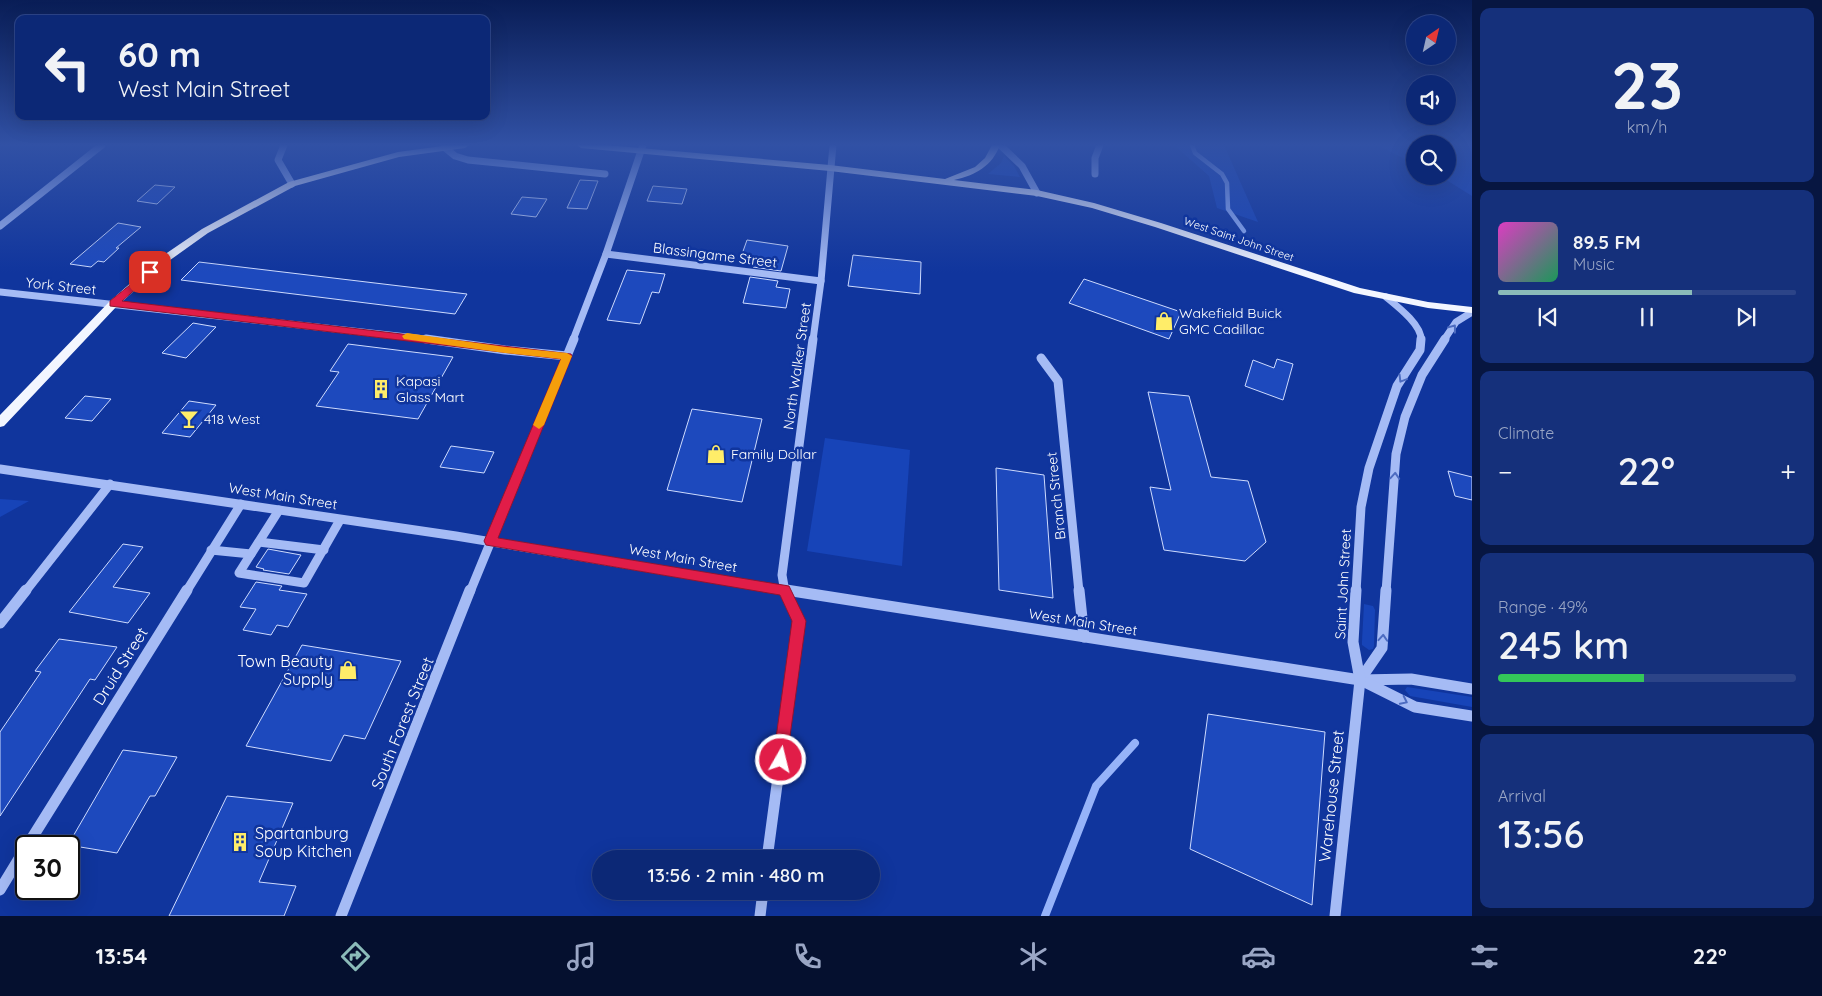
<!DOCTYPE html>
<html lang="en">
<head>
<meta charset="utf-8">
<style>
	:root { --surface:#0c2876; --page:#15307b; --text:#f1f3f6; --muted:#9aa6c5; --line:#2c4488; --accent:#8bbbb9 }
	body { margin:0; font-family:Quicksand,sans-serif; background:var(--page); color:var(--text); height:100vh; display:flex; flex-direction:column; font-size:19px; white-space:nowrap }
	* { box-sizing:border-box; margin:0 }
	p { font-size:16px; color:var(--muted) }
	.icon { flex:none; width:28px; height:28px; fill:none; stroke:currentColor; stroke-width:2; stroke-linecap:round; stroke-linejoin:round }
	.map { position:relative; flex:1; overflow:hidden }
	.details { display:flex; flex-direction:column; gap:8px; padding:8px; background:#071641; width:350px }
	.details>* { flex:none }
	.banner { position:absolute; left:15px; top:15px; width:475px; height:105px; border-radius:10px; box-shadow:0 5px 20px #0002,0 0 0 1px var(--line); background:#0c2876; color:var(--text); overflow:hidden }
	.needle { width:32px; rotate:34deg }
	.fabs { position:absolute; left:1406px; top:15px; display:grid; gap:10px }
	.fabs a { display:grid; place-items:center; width:50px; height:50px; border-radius:50%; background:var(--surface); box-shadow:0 5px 20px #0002,0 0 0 1px var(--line); font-size:25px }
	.speed { position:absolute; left:15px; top:835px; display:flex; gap:10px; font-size:25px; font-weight:700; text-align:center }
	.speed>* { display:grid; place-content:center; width:65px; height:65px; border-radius:50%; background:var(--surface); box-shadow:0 5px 20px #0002,0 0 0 1px var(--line); line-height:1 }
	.speed .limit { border:2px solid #111; border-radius:8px; background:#fff; color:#111 }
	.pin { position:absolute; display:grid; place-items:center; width:42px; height:42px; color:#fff; margin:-21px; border-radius:10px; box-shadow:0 2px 8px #0006 }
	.me { position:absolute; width:55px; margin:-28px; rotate:8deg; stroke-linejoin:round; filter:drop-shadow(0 0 4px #0008) }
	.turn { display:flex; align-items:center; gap:18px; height:105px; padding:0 20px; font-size:22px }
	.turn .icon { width:65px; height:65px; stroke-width:2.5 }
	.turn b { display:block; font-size:35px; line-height:42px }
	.big { font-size:38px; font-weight:600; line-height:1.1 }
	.details .widget { flex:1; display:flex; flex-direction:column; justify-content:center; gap:8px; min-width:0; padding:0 18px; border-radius:10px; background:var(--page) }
	.details .dial { align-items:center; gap:0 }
	.dial b { font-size:65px; line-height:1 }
	.song { display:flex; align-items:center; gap:15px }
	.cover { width:60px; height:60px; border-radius:8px; background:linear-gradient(135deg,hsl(310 70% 55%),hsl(150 70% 35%)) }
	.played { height:5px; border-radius:2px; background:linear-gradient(90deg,var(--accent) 65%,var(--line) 65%) }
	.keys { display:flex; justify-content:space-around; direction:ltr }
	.heat { display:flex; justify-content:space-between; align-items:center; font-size:28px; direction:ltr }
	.charge { height:8px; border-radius:4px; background:linear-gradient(90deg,#34c759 49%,var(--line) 0) }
	.trip { position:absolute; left:592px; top:850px; width:288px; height:50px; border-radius:25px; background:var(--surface); box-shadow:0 5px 20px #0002,0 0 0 1px var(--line); font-weight:600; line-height:50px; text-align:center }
	.tab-bar { display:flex; height:80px; justify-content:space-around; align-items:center; background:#05102f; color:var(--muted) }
	.tab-bar .icon { width:35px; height:35px }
	.tab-bar .active { color:var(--accent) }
	.tab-bar b { font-size:22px; color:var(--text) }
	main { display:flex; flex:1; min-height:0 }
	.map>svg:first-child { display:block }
	.green { fill:#1744b8 }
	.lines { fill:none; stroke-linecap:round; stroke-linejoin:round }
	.stream-far1 { stroke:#96b3f9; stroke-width:4.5 }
	.stream { stroke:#96b3f9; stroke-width:8 }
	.building { fill:#1d49bd; stroke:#cedbfe }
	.minor-far2 { stroke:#a5bbf5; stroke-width:7 }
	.minor-far1 { stroke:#a5bbf5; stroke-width:9 }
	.minor { stroke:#a5bbf5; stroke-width:11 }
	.major { fill:#f3f6ff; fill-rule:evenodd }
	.oneway { stroke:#4c6bc0 }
	.route { fill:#e11d48; stroke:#92132f }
	.slow { fill:#f59e0b }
	.labels { text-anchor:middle; stroke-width:5; stroke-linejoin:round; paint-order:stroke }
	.far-street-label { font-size:11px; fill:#fff; stroke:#10359d }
	.street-label { font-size:14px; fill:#fff; stroke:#10359d }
	.poi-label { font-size:14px; fill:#fff; stroke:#10359d; text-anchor:start }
	.near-poi-label { font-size:16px; fill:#fff; stroke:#10359d; text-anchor:end }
	.near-street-label { font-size:16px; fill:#fff; stroke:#10359d }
</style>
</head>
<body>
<main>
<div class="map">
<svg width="1472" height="916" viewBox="0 0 1472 916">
	<rect width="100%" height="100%" fill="#10359d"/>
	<g class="green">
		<polygon points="1174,145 1224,145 1258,222 1217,208 1209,176"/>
		<polygon points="1377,145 1415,145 1415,164"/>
		<polygon points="1448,145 1472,145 1472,196 1440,176 1448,176"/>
		<polygon points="1004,156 1014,166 1020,177 988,174 1001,163"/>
		<polygon points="825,438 910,450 902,566 807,551"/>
		<polygon points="0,499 29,501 0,517"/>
		<polygon points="1364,604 1373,606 1375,610 1374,646 1373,649 1369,650 1362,645 1362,641"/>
		<polygon points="1407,687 1472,697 1472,707 1410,696 1405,690"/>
	</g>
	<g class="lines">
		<polyline class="stream-far1" points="1192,145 1195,153 1222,174 1227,183 1228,209 1244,231"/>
		<polyline class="stream" points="1045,916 1096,786 1135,743"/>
	</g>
	<g class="building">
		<polygon points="580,180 598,181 587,209 567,208"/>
		<polygon points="155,185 175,187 157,204 137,201"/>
		<polygon points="653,186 687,189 682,204 647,201"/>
		<polygon points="522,197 547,199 536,217 511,214"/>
		<polygon points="118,223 141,227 116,248 119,248 104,262 98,261 91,267 70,264"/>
		<polygon points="747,240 788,246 781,271 753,267 755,259 741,257"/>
		<polygon points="853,255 921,262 920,294 848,286"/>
		<polygon points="199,262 467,294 455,314 181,280"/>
		<polygon points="627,270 665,274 659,293 652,292 640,324 607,320"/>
		<polygon points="750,277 778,281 776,287 790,289 786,308 743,303"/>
		<polygon points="1084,279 1181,312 1169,339 1069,303"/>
		<polygon points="193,323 216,327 186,358 162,353"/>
		<polygon points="348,344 453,357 418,419 316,406 339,372 330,371"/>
		<polygon points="1277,359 1293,364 1283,400 1245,386 1253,360 1274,368"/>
		<polygon points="1148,392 1189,396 1211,477 1248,481 1266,542 1245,561 1164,550 1150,487 1171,490"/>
		<polygon points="85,396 111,399 92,421 65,418"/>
		<polygon points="189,401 216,405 190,437 162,433"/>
		<polygon points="692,409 762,419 742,502 667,490"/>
		<polygon points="451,446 494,452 484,473 440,467"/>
		<polygon points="996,468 1044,475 1053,598 999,590"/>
		<polygon points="1448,471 1472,477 1472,500 1455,496"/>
		<polygon points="123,544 143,547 113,587 150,593 128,623 69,612"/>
		<polygon points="268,549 301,555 289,574 263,570 264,569 256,567"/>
		<polygon points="256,582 282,586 279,590 307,594 288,627 277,625 271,635 243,630 256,609 240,607"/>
		<polygon points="59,639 117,647 95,680 90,679 0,816 0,732 41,672 35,671"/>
		<polygon points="302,645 401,661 365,739 344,735 331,761 246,746"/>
		<polygon points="1208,714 1325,732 1312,905 1190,849"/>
		<polygon points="123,750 177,757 155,796 150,796 117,853 68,845"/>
		<polygon points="227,796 293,803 259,882 296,886 284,916 169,916"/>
	</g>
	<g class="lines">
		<g class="minor-far2">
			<polyline points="284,145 278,160 292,184"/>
			<polyline points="1000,145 1022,166 1037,193"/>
			<polyline points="444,147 455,156 468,160 605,174"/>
			<polyline points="1095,174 1095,158 1100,145"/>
			<polyline points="0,226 102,145"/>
			<polyline points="606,254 821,281"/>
			<polyline points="0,292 434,340"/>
			<path d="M1386 297C1397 306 1422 325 1421 340"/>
			<polyline points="573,340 606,254 643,145"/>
			<polyline points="813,340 821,281 833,145"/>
			<polyline points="1444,340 1456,322 1472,312"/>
		</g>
		<g class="minor-far1">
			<polyline points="426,339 505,350 567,356"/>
			<polyline points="1041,358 1058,381 1079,592"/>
			<polyline points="0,469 456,536 794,592"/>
			<polyline points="279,510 239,573 304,583 340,520"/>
			<polyline points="259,542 324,550"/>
			<polyline points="211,550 251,554"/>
			<polyline points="25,592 110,484"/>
			<polyline points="186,592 241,504"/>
			<polyline points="470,592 574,339"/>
			<polyline points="785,592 782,575 813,339"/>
			<polyline points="1356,592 1361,507 1369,468 1397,386 1420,350 1421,339"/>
			<polyline points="1386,592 1396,454 1405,417 1422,375 1445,339"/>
		</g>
		<g class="minor">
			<polyline points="786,590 1360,680 1411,679 1472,689"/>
			<polyline points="1079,590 1084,637"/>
			<polyline points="0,623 26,590"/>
			<polyline points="1360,680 1382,648 1386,590"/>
			<polyline points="1363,681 1415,707 1472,716"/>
			<polyline points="27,846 187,590"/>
			<polyline points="767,859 799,621 784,590"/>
			<polyline points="0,890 26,847"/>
			<polyline points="341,916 470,590"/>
			<polyline points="760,916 763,891"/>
			<polyline points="1335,916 1360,680 1353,642 1356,590"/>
		</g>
		<g class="major">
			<polygon points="450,145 469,145 465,148 399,157 295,186 208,233 166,263 117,306 4,426 0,427 0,415 109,302 158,259 202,229 289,182 398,152"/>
			<path d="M577 145H606L830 165 945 179 975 167 985 158 992 145H1000C992 166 976 175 954 180L1037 190 1094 203 1161 223 1360 288 1428 302 1472 307V313L1428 308 1354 293 1155 227 1092 208 1037 196 830 171 581 148Z"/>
		</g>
	</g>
	<defs><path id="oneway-chevron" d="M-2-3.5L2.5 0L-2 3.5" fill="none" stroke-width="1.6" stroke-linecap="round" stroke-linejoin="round" transform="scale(1.25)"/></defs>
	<g class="oneway">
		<use href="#oneway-chevron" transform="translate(1453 328) rotate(-53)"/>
		<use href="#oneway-chevron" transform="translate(1402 379) rotate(121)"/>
		<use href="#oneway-chevron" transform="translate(1395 476) rotate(-86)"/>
		<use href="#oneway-chevron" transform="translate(1383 638) rotate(-86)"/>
		<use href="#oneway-chevron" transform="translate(1404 701) rotate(26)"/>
	</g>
	<linearGradient id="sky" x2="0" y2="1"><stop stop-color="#091d56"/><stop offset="0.53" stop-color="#3151a5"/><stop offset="1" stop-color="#3151a5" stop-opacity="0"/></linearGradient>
	<rect width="1472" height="273" fill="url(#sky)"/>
	<polygon class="route" points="150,269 153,270 153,274 122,301 571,354 572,356 498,538 789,586 806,621 786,765 781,767 775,765 773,760 792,621 780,595 486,545 484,541 561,359 110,306 110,301"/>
	<polygon class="slow" points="407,333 505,347 567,353 572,356 544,425 539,429 533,425 561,359 505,353 404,339 402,336"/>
	<defs>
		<g id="shop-bare" transform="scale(1.5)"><path d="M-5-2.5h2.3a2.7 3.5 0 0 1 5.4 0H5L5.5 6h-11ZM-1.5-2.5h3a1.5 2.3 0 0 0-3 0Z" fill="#ffed69" stroke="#10359d" stroke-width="2.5" paint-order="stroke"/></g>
		<g id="building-bare" transform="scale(1.5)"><path d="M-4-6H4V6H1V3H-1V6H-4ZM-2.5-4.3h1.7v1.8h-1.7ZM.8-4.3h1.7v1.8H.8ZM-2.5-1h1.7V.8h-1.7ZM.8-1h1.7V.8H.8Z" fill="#ffed69" stroke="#10359d" stroke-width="2.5" paint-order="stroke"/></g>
		<g id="bar-bare" transform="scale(1.5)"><path d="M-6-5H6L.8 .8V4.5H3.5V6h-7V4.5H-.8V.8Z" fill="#ffed69" stroke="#10359d" stroke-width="2.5" paint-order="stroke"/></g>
	</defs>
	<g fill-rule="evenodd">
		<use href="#shop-bare" x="1164" y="321"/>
		<use href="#building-bare" x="381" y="389"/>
		<use href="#bar-bare" x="189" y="419"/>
		<use href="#shop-bare" x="716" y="454"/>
		<use href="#shop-bare" x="348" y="670"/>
		<use href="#building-bare" x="240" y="842"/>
	</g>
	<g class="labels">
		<g class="far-street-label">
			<text transform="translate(1239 239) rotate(19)" y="4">West Saint John Street</text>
		</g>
		<g class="street-label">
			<text transform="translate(715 255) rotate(7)" y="5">Blassingame Street</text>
			<text transform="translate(61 286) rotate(6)" y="5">York Street</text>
			<text transform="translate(797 366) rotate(-82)" y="5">North Walker Street</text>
			<text transform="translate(283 496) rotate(9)" y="5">West Main Street</text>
			<text transform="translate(1056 496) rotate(-96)" y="5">Branch Street</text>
			<text transform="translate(683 558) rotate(10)" y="5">West Main Street</text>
			<text transform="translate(1343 584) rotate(-87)" y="5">Saint John Street</text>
			<text transform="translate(1083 622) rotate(9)" y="5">West Main Street</text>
		</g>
		<g class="poi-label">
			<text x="1179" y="318">Wakefield Buick<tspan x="1179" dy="16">GMC Cadillac</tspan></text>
			<text x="396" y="386">Kapasi<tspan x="396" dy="16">Glass Mart</tspan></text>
			<text x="204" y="424">418 West</text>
			<text x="731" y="459">Family Dollar</text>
		</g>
		<g class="near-poi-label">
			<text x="333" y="667">Town Beauty<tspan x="333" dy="18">Supply</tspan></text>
			<text x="255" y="839" text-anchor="start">Spartanburg<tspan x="255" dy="18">Soup Kitchen</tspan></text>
		</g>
		<g class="near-street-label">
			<text transform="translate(120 666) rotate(-58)" y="6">Druid Street</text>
			<text transform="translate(402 723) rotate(-68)" y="6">South Forest Street</text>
			<text transform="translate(1331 796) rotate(-84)" y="6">Warehouse Street</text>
		</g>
	</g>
</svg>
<div class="fabs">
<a><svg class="needle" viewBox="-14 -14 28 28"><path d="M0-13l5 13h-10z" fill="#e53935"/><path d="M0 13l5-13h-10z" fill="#9aa6c5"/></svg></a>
<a><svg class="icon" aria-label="sound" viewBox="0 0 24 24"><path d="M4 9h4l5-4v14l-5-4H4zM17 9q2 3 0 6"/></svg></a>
<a><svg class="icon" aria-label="search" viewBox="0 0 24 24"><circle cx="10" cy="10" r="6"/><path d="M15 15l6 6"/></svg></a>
</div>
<div class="speed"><div class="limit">30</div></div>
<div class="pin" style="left:150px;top:272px;background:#d93025"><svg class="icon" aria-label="arrive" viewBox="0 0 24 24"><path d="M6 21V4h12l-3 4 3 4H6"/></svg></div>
<svg class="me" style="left:781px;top:760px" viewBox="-20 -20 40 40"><circle r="17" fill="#e11d48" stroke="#fff" stroke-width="3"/><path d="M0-11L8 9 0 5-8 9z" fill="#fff"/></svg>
<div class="trip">13:56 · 2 min · 480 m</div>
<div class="banner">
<div class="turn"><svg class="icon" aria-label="left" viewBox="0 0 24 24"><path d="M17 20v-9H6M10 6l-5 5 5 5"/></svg><div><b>60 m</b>West Main Street</div></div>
</div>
</div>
<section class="details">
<div class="widget dial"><b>23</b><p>km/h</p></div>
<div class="widget">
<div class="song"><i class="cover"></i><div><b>89.5 FM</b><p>Music</p></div></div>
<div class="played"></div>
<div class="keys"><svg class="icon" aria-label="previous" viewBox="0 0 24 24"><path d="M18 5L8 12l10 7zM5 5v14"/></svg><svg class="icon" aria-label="pause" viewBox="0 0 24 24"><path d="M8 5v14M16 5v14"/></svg><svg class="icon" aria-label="next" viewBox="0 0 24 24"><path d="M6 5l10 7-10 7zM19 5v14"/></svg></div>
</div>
<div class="widget"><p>Climate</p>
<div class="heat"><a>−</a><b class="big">22°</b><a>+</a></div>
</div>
<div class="widget"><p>Range · 49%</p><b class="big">245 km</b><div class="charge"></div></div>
<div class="widget"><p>Arrival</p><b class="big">13:56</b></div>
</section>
</main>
<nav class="tab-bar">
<b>13:54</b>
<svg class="icon active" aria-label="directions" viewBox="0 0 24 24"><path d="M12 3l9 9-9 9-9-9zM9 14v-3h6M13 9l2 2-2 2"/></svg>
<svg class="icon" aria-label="music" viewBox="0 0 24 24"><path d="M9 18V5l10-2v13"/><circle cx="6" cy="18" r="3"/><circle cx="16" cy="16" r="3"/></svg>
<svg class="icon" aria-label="phone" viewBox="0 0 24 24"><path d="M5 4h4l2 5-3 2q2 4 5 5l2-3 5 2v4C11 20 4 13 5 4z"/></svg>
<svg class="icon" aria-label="climate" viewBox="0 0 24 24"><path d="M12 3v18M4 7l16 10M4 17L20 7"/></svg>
<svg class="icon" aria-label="car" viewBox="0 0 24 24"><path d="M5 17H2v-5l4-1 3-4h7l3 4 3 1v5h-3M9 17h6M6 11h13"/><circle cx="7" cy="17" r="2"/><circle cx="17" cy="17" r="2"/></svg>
<svg class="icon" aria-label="filters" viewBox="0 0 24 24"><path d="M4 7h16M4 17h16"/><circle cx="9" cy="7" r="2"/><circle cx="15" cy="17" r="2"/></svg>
<b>22°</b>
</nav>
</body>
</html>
